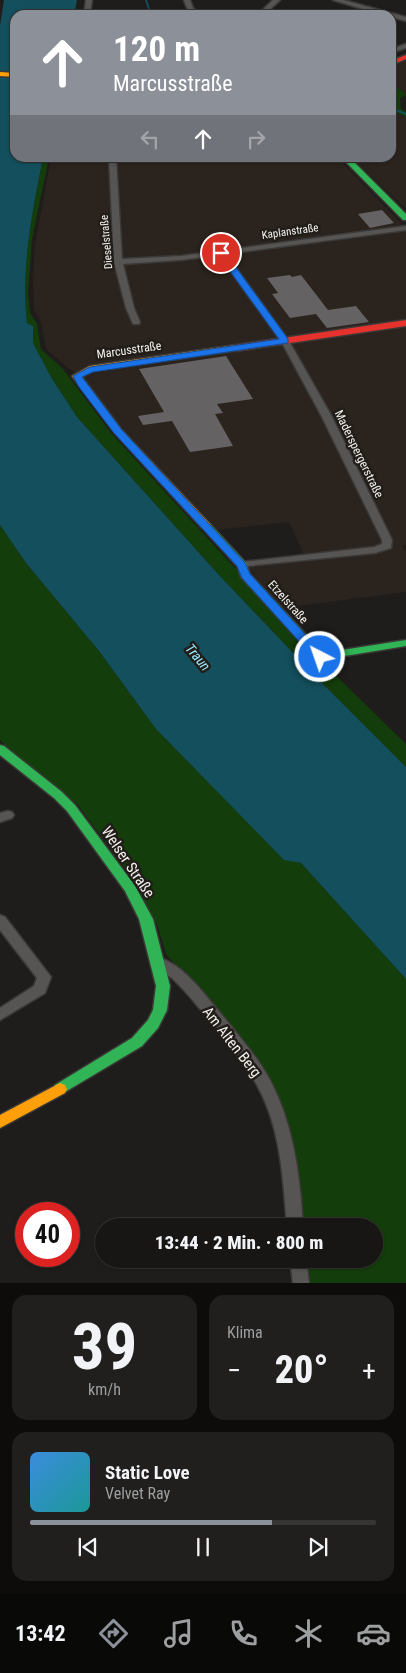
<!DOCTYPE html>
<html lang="de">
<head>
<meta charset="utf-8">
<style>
	:root { --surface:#171614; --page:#201f1d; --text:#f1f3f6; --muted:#9e9fa0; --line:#363534; --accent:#8c9099 }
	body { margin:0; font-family:"Roboto Condensed",sans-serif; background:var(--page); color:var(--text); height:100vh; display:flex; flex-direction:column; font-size:19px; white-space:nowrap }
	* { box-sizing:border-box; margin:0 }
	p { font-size:16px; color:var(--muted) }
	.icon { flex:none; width:28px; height:28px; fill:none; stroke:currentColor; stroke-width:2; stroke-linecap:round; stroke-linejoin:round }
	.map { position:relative; height:1283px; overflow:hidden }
	.sheet { display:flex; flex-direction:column; gap:12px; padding:12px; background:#0d0c0b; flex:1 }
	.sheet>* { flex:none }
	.hud { position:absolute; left:10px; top:10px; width:386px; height:152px; border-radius:15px; box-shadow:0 1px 4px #0004,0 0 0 1px var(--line); background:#8c9099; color:#fff; overflow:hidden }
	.speed { position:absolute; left:15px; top:1202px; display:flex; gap:10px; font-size:25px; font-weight:700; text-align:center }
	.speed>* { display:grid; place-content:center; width:65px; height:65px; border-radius:50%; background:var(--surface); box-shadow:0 1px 4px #0004,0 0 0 1px var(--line); line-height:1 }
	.speed .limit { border:8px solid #d22; background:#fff; color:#111 }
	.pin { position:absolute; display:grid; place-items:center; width:42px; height:42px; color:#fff; margin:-21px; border:2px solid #fff; border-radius:50%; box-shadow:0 1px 5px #0007 }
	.me { position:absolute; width:55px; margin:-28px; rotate:319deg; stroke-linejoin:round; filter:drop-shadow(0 0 4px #0008) }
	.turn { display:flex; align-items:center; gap:18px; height:105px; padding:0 20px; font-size:22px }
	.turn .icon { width:65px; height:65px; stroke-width:2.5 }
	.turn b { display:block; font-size:35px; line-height:42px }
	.lanes { display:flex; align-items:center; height:48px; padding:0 20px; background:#0003; justify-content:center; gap:25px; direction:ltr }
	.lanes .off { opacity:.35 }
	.big { font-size:38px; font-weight:800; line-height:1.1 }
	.sheet .widget { flex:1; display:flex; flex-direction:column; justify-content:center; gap:8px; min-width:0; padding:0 18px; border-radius:15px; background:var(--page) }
	.sheet .dial { align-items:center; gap:0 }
	.dial b { font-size:65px; line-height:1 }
	.song { display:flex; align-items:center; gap:15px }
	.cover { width:60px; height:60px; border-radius:8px; background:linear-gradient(135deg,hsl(210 70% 55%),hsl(180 70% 35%)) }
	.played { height:5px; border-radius:2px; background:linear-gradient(90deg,var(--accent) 70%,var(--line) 70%) }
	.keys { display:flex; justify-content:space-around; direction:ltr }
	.heat { display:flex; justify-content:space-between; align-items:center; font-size:28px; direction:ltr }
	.sheet .tiles { flex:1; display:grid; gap:12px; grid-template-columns:1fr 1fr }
	.widget:last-child { grid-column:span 2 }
	.trip { position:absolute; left:95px; top:1218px; width:288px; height:50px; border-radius:25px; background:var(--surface); box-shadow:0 1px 4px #0004,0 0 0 1px var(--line); font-weight:800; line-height:50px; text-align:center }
	.tabs { display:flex; height:80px; justify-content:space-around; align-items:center; background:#090908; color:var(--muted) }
	.tabs .icon { width:35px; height:35px }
	.tabs .current { color:var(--accent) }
	.tabs b { font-size:22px; color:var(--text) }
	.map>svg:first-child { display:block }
	.built { fill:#2b231d }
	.green { fill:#133d0a }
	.water { fill:#144f5d }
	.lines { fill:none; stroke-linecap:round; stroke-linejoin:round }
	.stream { stroke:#144f5d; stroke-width:2 }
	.building { fill:#646262 }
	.street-casing { stroke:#3a3938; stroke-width:3 }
	.fast-casing { stroke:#3a3938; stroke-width:3 }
	.slow-casing { stroke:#3a3938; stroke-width:3 }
	.jam-casing { stroke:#3a3938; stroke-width:3 }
	.street { fill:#565553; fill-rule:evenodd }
	.fast { fill:#30b455; fill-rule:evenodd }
	.slow { fill:#ff9f0a; fill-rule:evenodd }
	.jam { fill:#e5322d; fill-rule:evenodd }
	.route { fill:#1a73e8; stroke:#114b97 }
	.labels { text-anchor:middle; stroke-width:5; stroke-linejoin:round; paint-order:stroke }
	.far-street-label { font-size:11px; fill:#f3f1ee; stroke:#211d19 }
	.street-label { font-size:12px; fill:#f3f1ee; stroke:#211d19 }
	.water-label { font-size:14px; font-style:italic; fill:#98e9ff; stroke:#211d19 }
	.near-street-label { font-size:15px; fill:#f3f1ee; stroke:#211d19 }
</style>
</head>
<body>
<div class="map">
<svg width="406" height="1283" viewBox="0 0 406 1283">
	<rect width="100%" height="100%" fill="#1f1d1b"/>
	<g class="built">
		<polygon points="406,60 406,95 391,82 391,65"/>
		<polygon points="391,108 393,111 406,117 406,209 352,158 391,158"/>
		<polygon points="51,158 110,158 114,263 219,256 406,230 406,545 402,545 406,553 406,592 282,608 243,562 304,555 289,522 215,530 116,421 84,377 69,369 46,349 41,322 34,309 33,281 35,245"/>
		<polygon points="116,158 338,158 404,226 197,255 122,259"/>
	</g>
	<g class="green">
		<polygon points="391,82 406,95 400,98 401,109 406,112 406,117 393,111 391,108"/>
		<path d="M43 158H49L32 239 28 293 30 313 37 324 41 349 63 369 112 434 188 517 319 659 406 744V767L317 678 219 575 77 417 51 377 33 343V326L27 323C21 267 32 213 43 158Z"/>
		<polygon points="0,525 26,563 99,651 156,729 284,859 301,863 406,979 406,1283 293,1283 308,1273 306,1259 374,1259 374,1226 302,1226 295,1170 276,1097 230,1031 166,954 158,927 132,878 78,805 28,767 0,740"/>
	</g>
	<path class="water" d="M4 0H77L74 15H15V158H43C32 213 21 267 27 323L33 326V343L51 377 77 417 219 575 317 678 406 767V979L301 863 284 860 156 729 99 651 26 563 0 525V26Z"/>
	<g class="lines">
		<g class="stream">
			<polyline points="146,0 149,9 154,15"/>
			<polyline points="391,102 396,110 406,114"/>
		</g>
	</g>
	<g class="building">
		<polygon points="382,210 394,223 370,228 358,214"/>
		<polygon points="290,275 292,277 301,275 328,310 356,306 369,322 327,328 316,314 290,318 272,294 278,293 267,278"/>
		<polygon points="226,356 253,399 217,404 223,413 215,414 233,446 190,452 172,421 143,425 138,416 164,412 139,369"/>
	</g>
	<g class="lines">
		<g class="street-casing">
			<g id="street">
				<polygon points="86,0 92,0 90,15 84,15"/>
				<path d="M184 0H190L193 8 201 15C190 15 187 10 184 0Z"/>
				<polygon points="273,0 280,0 264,15 257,15"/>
				<polygon points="333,0 343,0 406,17 406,21 391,17 391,15 383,15"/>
				<polygon points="406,44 406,48 391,53 391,49"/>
				<polygon points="109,158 116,158 122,259 181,256 406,226 406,230 226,254 289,341 332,417 392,540 391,548 375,553 238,567 237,565 238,563 242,562 374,547 382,544 382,540 322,417 281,341 219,255 181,260 123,264 134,308 140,322 139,324 133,324 126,308 114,262"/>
				<polygon points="8,811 12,812 14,815 12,818 0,822 0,813"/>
				<polygon points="0,915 5,917 51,977 45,993 0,1020 0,1008 34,986 37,978 0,930"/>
				<path d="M158 957C183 965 201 990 217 1009 234 1030 252 1050 266 1073 293 1119 300 1174 303 1226H287C283 1179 281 1128 257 1085 241 1055 217 1029 195 1003 188 994 180 986 172 978 165 973 155 969 151 962L153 958Z"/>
				<polygon points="290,1259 306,1259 309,1283 293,1283"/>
			</g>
		</g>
		<g class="fast-casing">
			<g id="fast">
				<polygon points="342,158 350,158 406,214 406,220 403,220"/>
				<polygon points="206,523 210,524 246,563 250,574 323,653 406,640 406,646 320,660 316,659 241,577 237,566 201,526"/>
				<polygon points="0,745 4,746 62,792 75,805 135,886 153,919 170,986 167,1010 158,1028 142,1046 60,1095 55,1093 53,1089 55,1085 132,1038 148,1020 153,1010 156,986 139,919 125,891 67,811 54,798 0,755"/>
			</g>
		</g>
		<g class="slow-casing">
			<g id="slow">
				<polygon points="0,72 15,73 15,77 0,76"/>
				<polygon points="236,345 239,346 239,350 92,371 82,377 121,429 210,524 211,526 206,529 202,528 115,433 72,376 90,366"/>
				<polygon points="60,1083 65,1085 67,1089 65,1093 0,1128 0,1115"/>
			</g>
		</g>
		<g class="jam-casing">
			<g id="jam">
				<polygon points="406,55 406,59 391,65 391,61"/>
				<polygon points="406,320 406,326 236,351 232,348 236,345"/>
			</g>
		</g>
		<use href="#street" class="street"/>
		<use href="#fast" class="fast"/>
		<use href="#slow" class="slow"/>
		<use href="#jam" class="jam"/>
	</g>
	<polygon class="route" points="218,251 224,251 288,339 288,343 93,372 82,377 121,429 245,563 250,574 324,655 326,657 324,660 316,660 242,578 237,566 114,433 79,387 73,376 90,367 279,339 217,253"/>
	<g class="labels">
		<g class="far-street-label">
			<text transform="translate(290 231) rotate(-8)" y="4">Kaplanstraße</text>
			<text transform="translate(106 242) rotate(-95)" y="4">Dieselstraße</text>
		</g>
		<g class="street-label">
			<text transform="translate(129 350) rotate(-8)" y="4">Marcusstraße</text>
			<text transform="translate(359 454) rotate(64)" y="4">Maderspergerstraße</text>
			<text transform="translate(288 602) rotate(48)" y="4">Etzelstraße</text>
		</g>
		<g class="water-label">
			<text transform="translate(198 657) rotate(50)" y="5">Traun</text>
		</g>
		<g class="near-street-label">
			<text transform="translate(128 862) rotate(56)" y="5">Welser Straße</text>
			<text transform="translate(232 1042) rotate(52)" y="5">Am Alten Berg</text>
		</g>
	</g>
</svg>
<div class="speed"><div class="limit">40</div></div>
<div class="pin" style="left:221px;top:253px;background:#d93025"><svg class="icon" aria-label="arrive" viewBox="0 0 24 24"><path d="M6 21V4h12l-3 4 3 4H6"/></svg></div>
<svg class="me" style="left:320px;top:657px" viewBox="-20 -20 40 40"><circle r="17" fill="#1a73e8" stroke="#fff" stroke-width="3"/><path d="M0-11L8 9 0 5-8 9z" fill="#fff"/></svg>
<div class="trip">13:44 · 2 Min. · 800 m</div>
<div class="hud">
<div class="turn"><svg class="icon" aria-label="ahead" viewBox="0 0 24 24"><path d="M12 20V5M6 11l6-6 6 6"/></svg><div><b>120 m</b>Marcusstraße</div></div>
<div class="lanes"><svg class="icon off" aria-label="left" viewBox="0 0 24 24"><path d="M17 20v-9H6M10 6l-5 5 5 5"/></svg><svg class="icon" aria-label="ahead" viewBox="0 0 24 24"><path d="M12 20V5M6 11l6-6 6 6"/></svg><svg class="icon off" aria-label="right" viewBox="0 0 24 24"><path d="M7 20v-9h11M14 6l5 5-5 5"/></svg></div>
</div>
</div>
<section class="sheet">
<div class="tiles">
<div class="widget dial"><b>39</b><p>km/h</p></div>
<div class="widget"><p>Klima</p>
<div class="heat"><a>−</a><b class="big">20°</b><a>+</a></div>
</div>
<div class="widget">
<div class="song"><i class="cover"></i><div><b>Static Love</b><p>Velvet Ray</p></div></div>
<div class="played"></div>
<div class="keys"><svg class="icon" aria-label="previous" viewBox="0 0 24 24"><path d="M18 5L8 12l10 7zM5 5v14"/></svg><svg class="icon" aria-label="pause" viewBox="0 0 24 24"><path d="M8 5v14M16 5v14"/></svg><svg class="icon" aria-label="next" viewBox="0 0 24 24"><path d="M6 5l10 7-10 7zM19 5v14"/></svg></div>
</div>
</div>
</section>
<nav class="tabs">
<b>13:42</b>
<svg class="icon current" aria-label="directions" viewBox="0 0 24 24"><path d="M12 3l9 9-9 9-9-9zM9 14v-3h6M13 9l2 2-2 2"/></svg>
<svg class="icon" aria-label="music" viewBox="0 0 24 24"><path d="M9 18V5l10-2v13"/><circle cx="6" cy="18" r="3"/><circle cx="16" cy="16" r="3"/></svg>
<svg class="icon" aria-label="phone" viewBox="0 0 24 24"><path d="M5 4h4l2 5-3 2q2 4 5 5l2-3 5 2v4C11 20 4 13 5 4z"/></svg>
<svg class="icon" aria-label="climate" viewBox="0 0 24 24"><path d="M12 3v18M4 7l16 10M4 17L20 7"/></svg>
<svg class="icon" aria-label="car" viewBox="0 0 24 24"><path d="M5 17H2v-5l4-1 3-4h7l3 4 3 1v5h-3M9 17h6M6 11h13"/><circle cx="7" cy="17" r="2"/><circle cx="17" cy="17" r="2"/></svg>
</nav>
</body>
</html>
